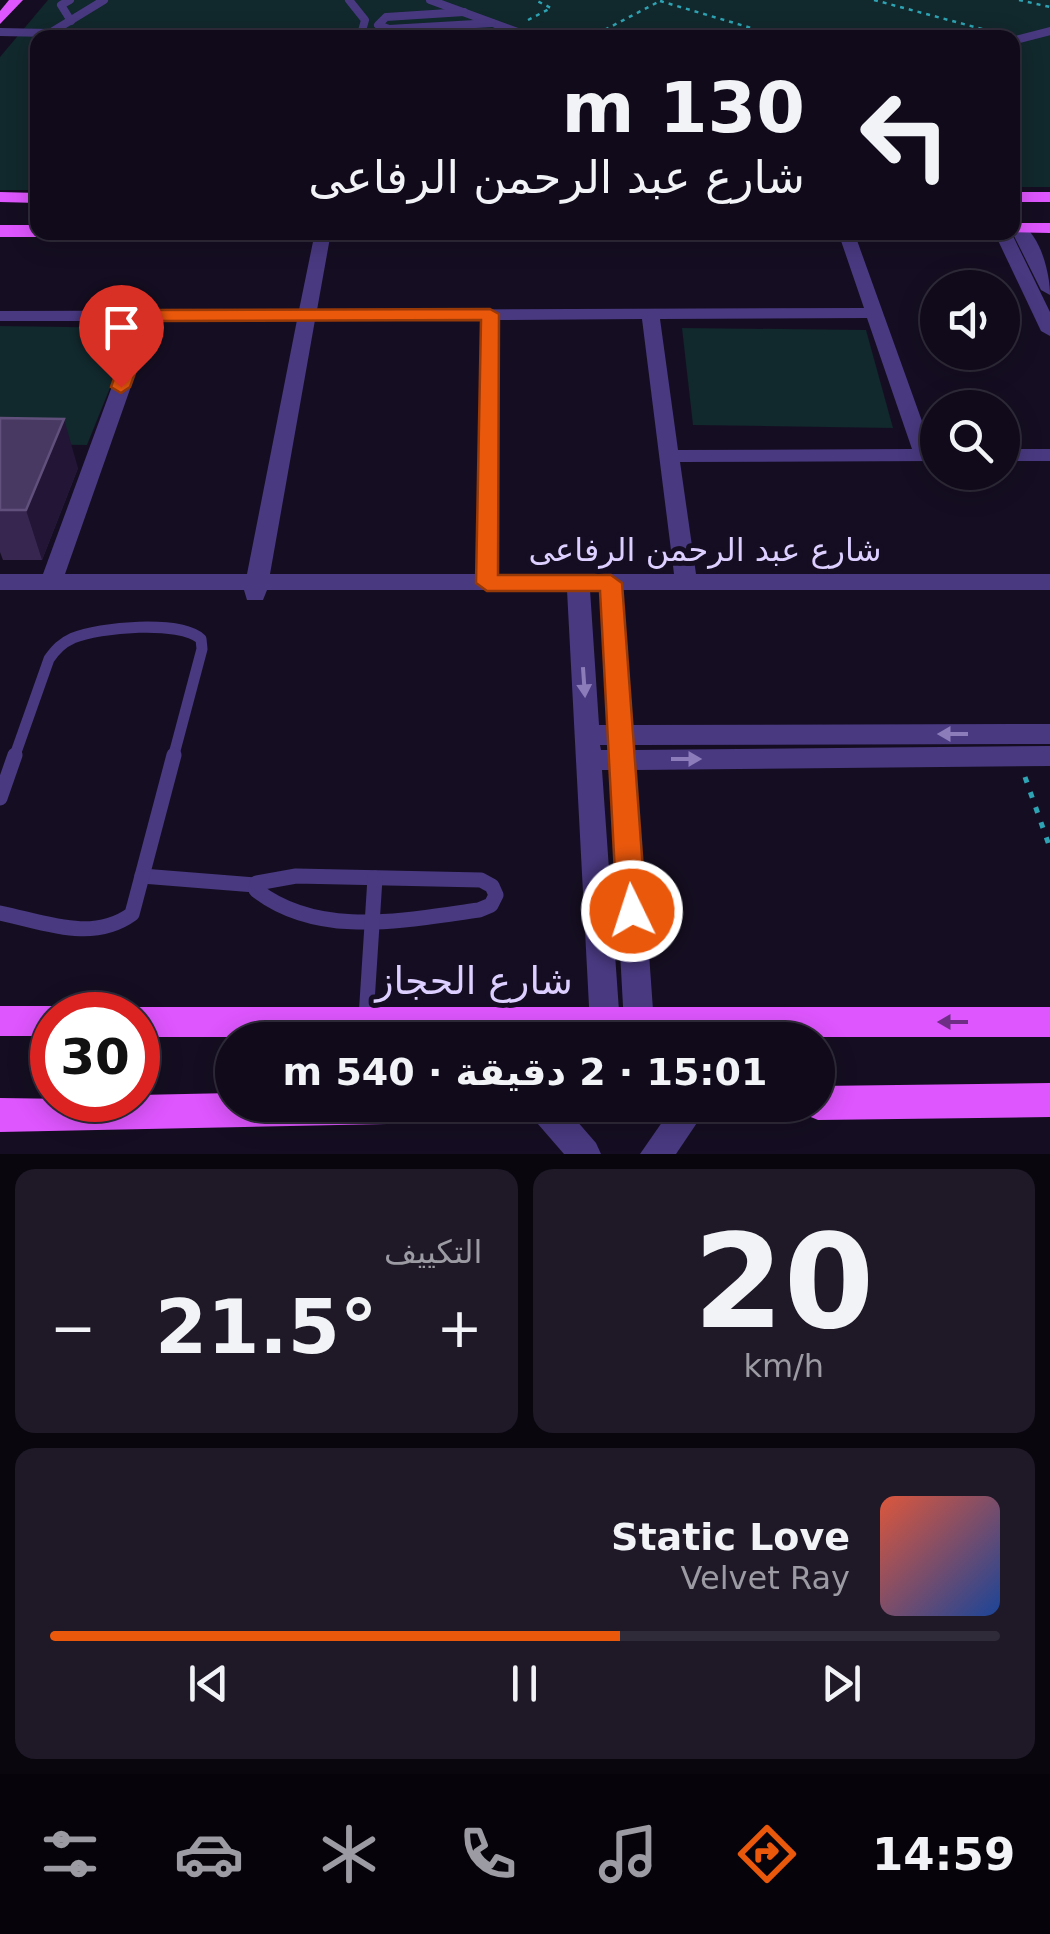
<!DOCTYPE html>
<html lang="ar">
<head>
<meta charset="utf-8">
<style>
	:root { --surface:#100a1a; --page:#1e1827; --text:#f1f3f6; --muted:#9c9aa2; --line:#302b39; --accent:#ea580c }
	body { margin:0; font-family:"DejaVu Sans","Noto Sans Arabic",sans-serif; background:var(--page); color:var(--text); direction:rtl; height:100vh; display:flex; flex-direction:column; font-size:38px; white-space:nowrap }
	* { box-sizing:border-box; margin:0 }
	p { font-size:32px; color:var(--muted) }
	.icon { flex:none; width:55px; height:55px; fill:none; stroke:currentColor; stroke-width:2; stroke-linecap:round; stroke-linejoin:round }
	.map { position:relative; height:1154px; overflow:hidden; direction:ltr }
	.panel { display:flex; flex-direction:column; gap:15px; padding:15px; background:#09060e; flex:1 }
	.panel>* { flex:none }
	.guide { position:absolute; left:30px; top:30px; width:990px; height:210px; border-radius:20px; box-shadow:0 5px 25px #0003,0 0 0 2px var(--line); direction:rtl; background:#100a1a; color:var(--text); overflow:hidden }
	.buttons { position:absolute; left:920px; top:270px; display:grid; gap:20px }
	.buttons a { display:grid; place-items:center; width:100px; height:100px; border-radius:50%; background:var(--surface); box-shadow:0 5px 25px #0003,0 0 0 2px var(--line); font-size:50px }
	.speed { position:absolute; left:30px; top:992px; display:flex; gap:20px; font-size:50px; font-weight:700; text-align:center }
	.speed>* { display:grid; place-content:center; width:130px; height:130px; border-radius:50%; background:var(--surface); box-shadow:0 5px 25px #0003,0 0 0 2px var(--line); line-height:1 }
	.speed .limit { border:15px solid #d22; background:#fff; color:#111 }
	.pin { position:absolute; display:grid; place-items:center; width:85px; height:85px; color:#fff; margin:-102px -42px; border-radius:50% 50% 50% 0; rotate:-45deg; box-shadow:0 0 10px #0007 }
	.pin .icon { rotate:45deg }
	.me { position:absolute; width:110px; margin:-55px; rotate:356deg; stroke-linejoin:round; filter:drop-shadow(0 0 8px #0008) }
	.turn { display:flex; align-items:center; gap:35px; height:210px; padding:0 50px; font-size:45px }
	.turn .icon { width:130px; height:130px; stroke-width:2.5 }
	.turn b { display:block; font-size:70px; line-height:85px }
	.big { font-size:75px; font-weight:700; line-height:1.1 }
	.panel .tile { flex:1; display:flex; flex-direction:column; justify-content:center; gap:15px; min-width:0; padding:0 35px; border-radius:20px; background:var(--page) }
	.panel .dial { align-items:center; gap:0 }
	.dial b { font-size:130px; line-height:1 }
	.song { display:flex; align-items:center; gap:30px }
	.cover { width:120px; height:120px; border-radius:15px; background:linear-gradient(135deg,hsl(10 70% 55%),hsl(220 70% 35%)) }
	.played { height:10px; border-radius:5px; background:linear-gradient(90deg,var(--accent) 60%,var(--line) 60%) }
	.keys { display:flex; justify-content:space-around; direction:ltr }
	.heat { display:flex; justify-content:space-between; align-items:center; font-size:55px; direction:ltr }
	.panel .tiles { flex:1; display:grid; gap:15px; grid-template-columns:1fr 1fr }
	.tile:last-child { grid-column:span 2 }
	.trip { position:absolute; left:215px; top:1022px; width:620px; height:100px; border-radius:50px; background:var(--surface); box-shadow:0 5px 25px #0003,0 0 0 2px var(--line); font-weight:700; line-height:100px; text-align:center; direction:rtl }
	.tab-bar { display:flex; height:160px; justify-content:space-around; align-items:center; background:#06040a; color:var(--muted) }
	.tab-bar .icon { width:70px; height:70px }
	.tab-bar .on { color:var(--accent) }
	.tab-bar b { font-size:45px; color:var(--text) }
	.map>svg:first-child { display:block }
	.green { fill:#11282c }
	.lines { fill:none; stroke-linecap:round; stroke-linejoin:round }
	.path-far1 { stroke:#2ea3b3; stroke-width:2.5; stroke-dasharray:4 5; stroke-linecap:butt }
	.path { stroke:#2ea3b3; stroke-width:5; stroke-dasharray:6 10; stroke-linecap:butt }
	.lane-far2 { stroke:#493981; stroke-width:8 }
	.lane-far1 { stroke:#493981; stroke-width:11 }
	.lane { stroke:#493981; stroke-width:15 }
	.street { fill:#493981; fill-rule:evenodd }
	.primary { fill:#de56fe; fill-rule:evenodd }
	.wall { fill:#372750 }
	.shaded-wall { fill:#221536 }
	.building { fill:#483963; stroke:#60507b; stroke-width:2.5 }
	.oneway { fill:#8c7cba }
	.oneway2 { fill:#6f2e85 }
	.route { fill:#ea580c; stroke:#983908; stroke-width:2.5 }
	.labels { text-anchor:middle; stroke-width:10; stroke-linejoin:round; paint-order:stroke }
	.street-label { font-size:32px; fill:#ddcfff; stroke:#150e22 }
	.near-street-label { font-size:38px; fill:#ddcfff; stroke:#150e22 }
</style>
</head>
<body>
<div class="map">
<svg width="1050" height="1154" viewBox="0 0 1050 1154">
	<rect width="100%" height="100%" fill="#150e22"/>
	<g class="green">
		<polygon points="48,0 1050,0 1050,187 1013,187 1012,38 38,38 37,190 0,190 0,57"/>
		<polygon points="0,326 134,328 87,445 0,444"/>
		<polygon points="682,328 866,330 893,428 693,425"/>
	</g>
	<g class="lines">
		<g class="path-far1">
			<polyline points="874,0 997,33"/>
			<polyline points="1019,0 1050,7"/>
			<polyline points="660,1 785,38"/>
			<polyline points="528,20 551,8 535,0"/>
			<polyline points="589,38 662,0"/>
		</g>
		<polyline class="path" points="1025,777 1050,848"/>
		<g class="lane-far2">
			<polyline points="70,0 61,5 71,21"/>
			<polyline points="349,0 365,20 360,38"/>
			<polyline points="430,0 534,38"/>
			<polyline points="464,12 386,17 378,25 389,29 492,23"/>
			<polyline points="0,32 50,33 104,0"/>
			<polyline points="1012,41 1050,31"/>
		</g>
		<path class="lane-far1" d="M14 758 49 659C56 649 62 643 73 638 99 627 180 620 201 639L202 649 173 758"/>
		<g class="lane">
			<polyline points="0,798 15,755"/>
			<polyline points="142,876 255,885"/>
			<path d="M296 876 481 880 492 886 496 895 491 905 479 910C405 920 319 939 256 890L257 883Z"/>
			<path d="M0 913C44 922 92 943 132 914L174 755"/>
			<polyline points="366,1018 375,878"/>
		</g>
		<g class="street">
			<path d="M1019 223C1040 233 1050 273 1050 295L1041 290 1012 232 1013 224Z"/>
			<path d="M315 232H331L317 310 864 308 838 232H854L932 449H938V461L680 462 696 574H1050V590H623L633 725 1050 724V744L634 745V750L1050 746V766L636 770 654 1024 650 1034 639 1038 628 1034 624 1024 610 770H602L620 1025 616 1035 605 1039 594 1035 590 1025 567 590H267L263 600H247L244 590H0V574H43L136 321H0V311L299 310ZM867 318 912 449 678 450 660 319ZM642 319 674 574H498L499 320ZM297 320 247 574H65L154 321ZM315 320H481L476 574H270ZM590 590H600L608 725H599ZM600 745H609V750H601Z"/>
			<polygon points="994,232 1011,232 1050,312 1050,336 1041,331"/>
			<rect x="1002" y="449" width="48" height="12"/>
			<polygon points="526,1105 563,1105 596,1143 601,1154 564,1154 531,1116"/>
			<polygon points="674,1105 709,1105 676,1154 640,1154"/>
		</g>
		<g class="primary">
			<polygon points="9,0 23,0 0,24 0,11"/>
			<polygon points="0,192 38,193 38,203 0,202"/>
			<rect x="1012" y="192" width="38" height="10"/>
			<polygon points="1012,223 1050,223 1050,233 1008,232 1012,232"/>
			<polygon points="0,225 38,225 38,232 46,232 38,237 0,237"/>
			<polygon points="0,1006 52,1006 66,1015 52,1015 52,1036 0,1036"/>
			<polygon points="138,1007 1050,1007 1050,1037 138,1037 138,1015 124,1015"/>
			<polygon points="1050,1083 1050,1117 818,1120 806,1115 801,1105 818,1105 818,1086"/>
			<polygon points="232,1093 232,1105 501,1105 495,1117 483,1122 0,1132 0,1098 138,1100 138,1095"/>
			<path d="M653 1105H725L719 1117C701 1124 677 1124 659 1117Z"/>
		</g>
	</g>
	<polygon class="wall" points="0,418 78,468 42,560 3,560 0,552"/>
	<polygon class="shaded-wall" points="64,419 78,468 42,560 26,510"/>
	<polygon class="building" points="0,418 64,419 26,510 0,510"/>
	<defs><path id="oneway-solid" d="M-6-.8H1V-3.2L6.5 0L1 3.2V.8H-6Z" transform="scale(2.5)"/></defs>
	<g class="oneway">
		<use href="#oneway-solid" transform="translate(584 682) rotate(86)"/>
		<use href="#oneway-solid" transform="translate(953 734) rotate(180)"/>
		<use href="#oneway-solid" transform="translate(686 759)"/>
	</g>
	<use class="oneway2" href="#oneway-solid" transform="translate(953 1022) rotate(180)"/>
	<polygon class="route" points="490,309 499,314 498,575 611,575 622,583 646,911 642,919 632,923 622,919 617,911 600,591 487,591 476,583 481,320 154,321 130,387 121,393 111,387 137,315 146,310"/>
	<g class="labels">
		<g class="street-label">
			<text x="705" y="561">شارع عبد الرحمن الرفاعى</text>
		</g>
		<g class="near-street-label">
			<text x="474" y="994">شارع الحجاز</text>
		</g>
	</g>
</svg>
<div class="buttons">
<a><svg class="icon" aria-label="sound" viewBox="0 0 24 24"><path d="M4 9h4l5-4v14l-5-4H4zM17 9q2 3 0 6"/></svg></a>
<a><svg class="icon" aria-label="search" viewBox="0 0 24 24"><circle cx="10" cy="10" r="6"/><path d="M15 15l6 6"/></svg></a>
</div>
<div class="speed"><div class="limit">30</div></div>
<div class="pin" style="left:121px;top:387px;background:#d93025"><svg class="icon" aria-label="arrive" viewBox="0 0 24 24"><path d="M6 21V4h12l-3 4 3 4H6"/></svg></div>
<svg class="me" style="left:632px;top:911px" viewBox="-20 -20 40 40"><circle r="17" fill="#ea580c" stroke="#fff" stroke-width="3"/><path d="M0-11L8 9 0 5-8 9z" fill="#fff"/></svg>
<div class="trip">15:01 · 2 دقيقة · 540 m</div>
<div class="guide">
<div class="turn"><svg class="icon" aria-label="left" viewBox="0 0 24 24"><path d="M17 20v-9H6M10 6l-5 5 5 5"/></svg><div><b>130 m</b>شارع عبد الرحمن الرفاعى</div></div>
</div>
</div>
<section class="panel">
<div class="tiles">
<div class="tile dial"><b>20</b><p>km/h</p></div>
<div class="tile"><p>التكييف</p>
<div class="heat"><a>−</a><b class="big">21.5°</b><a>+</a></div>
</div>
<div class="tile">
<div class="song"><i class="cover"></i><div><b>Static Love</b><p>Velvet Ray</p></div></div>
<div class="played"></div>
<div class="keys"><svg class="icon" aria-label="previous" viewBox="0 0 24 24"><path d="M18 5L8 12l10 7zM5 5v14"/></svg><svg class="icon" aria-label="pause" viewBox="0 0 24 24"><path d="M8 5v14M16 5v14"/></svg><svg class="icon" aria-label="next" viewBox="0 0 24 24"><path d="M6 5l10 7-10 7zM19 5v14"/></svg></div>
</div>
</div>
</section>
<nav class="tab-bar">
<b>14:59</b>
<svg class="icon on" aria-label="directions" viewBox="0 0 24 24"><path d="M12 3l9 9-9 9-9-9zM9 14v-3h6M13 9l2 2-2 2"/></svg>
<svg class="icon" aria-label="music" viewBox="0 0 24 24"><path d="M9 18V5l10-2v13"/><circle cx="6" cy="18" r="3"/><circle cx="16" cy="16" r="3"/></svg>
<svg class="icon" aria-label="phone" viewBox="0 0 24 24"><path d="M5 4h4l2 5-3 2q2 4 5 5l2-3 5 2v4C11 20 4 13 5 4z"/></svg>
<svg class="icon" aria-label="climate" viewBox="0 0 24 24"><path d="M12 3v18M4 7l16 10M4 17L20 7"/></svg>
<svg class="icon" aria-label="car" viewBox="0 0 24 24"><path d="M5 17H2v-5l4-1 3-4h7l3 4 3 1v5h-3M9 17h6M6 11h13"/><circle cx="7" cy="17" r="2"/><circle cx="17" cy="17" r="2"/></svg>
<svg class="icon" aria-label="filters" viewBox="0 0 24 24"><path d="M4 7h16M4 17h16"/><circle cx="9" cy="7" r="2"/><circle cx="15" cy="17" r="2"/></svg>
</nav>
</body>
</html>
